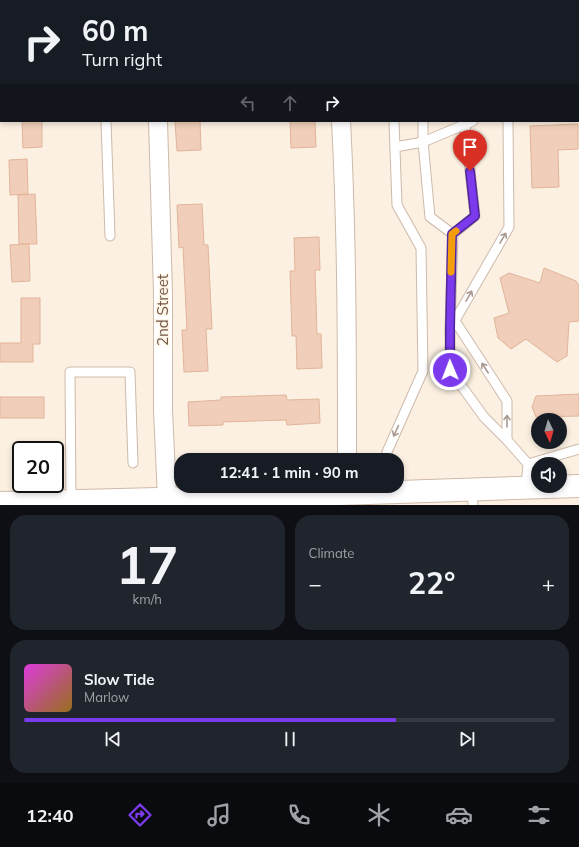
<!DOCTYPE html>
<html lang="en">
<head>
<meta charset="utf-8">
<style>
	:root { --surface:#171b24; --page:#20242c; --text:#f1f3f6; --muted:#9ea1a6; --line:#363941; --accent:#7c3aed }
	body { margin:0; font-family:Mulish,sans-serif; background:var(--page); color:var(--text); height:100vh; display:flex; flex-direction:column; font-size:15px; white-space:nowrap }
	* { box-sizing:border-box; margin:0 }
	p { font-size:13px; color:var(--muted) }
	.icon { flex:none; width:22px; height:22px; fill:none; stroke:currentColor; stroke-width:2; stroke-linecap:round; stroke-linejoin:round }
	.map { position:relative; height:505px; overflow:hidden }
	.details { display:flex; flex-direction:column; gap:10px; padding:10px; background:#0d0f14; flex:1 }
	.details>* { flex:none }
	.banner { position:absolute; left:0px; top:0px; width:579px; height:122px; box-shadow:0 2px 6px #0003; background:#171b24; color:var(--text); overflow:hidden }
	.needle { width:26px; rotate:175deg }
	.buttons { position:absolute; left:531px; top:413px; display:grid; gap:8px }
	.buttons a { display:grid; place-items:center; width:36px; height:36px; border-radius:50%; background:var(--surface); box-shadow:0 2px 6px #0003; font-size:20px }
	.speed { position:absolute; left:12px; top:441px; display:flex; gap:8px; font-size:20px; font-weight:700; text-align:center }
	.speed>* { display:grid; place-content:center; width:52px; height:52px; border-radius:50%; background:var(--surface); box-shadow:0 2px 6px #0003; line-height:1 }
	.speed .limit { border:2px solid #111; border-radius:6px; background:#fff; color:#111 }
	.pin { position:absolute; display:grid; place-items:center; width:34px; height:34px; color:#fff; margin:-41px -17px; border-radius:50% 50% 50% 0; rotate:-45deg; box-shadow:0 0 4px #0007 }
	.pin .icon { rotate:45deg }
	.me { position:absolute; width:44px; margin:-22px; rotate:359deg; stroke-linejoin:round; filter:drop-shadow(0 0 3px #0008) }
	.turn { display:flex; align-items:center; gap:14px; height:84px; padding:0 16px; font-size:18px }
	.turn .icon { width:52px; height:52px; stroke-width:2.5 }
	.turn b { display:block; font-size:28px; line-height:34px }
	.lanes { display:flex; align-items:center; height:38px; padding:0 16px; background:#0003; justify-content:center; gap:20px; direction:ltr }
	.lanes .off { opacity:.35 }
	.big { font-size:30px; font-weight:700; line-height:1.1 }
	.details .card { flex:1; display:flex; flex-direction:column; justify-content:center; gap:6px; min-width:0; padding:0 14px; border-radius:16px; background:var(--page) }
	.details .dial { align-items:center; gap:0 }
	.dial b { font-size:52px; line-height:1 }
	.song { display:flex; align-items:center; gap:12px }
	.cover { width:48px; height:48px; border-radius:6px; background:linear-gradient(135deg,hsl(300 70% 55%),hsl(40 70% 35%)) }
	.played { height:4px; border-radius:2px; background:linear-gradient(90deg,var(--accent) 70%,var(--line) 70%) }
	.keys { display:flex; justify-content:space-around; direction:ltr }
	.heat { display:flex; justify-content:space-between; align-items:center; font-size:22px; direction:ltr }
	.details .tiles { flex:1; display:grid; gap:10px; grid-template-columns:1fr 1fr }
	.card:last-child { grid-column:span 2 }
	.trip { position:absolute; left:174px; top:453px; width:230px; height:40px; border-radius:16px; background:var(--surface); box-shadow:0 2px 6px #0003; font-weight:700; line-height:40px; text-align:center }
	.tabs { display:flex; height:64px; justify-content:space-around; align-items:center; background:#090b0e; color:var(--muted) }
	.tabs .icon { width:28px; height:28px }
	.tabs .current { color:var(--accent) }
	.tabs b { font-size:18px; color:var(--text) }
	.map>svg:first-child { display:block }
	.building { fill:#f0ceb9; stroke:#e2b49a }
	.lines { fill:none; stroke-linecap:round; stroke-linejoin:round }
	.lane-casing { stroke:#cebaab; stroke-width:11 }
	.street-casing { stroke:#cebaab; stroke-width:20 }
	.secondary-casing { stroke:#d1b9a8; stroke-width:24 }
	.lane { stroke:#fff; stroke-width:9 }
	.street { stroke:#fff; stroke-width:18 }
	.secondary { stroke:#fff; stroke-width:22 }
	.oneway { stroke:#aa9a92 }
	.route-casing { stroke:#51269a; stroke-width:10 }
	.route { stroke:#7c3aed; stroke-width:7 }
	.slow { stroke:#f59e0b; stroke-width:7 }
	.labels { text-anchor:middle; stroke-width:3; stroke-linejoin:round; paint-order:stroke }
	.street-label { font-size:15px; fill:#715649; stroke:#fff5e6 }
</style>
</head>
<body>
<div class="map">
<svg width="579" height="505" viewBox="0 0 579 505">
	<rect width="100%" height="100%" fill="#fbf0e1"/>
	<g class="building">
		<polygon points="22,121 42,121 42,147 23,148"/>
		<polygon points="175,121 200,121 201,150 177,151"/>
		<polygon points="290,121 315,121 316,147 291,148"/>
		<polygon points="578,124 578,149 558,150 559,187 532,188 530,126"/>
		<polygon points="27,159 28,194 10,195 9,160"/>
		<polygon points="35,194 37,244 19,244 18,195"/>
		<polygon points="202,204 204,245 208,245 212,329 206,329 208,371 184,372 182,330 187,330 183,247 179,248 177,205"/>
		<polygon points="319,237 320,270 315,270 317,334 321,334 322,368 297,369 296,336 292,336 290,271 295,271 294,238"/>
		<polygon points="29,244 30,281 12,282 10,245"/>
		<polygon points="544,268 576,281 579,286 579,321 569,322 567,356 557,362 526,339 511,349 498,338 494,318 509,313 500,278 509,273 540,283"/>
		<polygon points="21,298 40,298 40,344 33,344 33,362 0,362 0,343 21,343"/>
		<polygon points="579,394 579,416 536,417 532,407 536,396"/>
		<polygon points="286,395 287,400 319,399 320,423 287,425 286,420 223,422 223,425 189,426 188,402 221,400 221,397"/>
		<rect x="0" y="397" width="44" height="21"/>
	</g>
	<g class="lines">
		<g class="lane-casing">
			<g id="lane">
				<polyline points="389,0 389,1"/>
				<polyline points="426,0 426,1"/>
				<polyline points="546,1 548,0"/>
				<polyline points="106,121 110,236"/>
				<polyline points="423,121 423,142 430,217 453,234 475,216 465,125 463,121"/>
				<polyline points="508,121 509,227 450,329 450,370 484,417 507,440 528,464 526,488"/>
				<polyline points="395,147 423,142 473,121"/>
				<polyline points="455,321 507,401 507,440"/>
				<polyline points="450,328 453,234"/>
				<polyline points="387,460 387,452 423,371 421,248 397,205 394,121"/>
				<polyline points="528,464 579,449"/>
				<polyline points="472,489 473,505"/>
				<polyline points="71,501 70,372 130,372 133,463"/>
			</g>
		</g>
		<g class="street-casing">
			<g id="street">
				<polyline points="104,0 104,1"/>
				<polyline points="155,0 155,1"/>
				<polyline points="336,0 336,1"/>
				<polyline points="0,56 1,56"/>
				<polyline points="158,121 163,294 163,410 167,498"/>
				<path d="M341 121C347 234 347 347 347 460"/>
			</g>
		</g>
		<g class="secondary-casing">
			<polyline id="secondary" points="0,503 279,496 579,486"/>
		</g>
		<use href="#lane" class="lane"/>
		<use href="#street" class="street"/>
		<use href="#secondary" class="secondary"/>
	</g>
	<defs><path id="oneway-shaft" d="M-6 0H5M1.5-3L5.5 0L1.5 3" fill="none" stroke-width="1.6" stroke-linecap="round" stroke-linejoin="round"/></defs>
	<g class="oneway">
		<use href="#oneway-shaft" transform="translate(503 238) rotate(-60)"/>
		<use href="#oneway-shaft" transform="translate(469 296) rotate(-60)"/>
		<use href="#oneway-shaft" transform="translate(485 368) rotate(-123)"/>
		<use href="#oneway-shaft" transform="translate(507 421) rotate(-90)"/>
		<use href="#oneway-shaft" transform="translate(396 431) rotate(114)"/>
	</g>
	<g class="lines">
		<g class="route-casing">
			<polyline id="route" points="450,370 450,329 452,234 475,216 470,171"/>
		</g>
		<use href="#route" class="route"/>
		<polyline class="slow" points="451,272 452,234 456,231"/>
	</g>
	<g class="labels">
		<g class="street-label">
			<text transform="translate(163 310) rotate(-90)" y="5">2nd Street</text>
		</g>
	</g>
</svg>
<div class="buttons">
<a><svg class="needle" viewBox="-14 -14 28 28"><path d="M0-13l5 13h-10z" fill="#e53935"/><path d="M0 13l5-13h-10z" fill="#9ea1a6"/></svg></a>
<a><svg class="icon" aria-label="sound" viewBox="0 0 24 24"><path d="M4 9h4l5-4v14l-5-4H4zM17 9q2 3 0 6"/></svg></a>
</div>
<div class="speed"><div class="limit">20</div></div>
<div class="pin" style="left:470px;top:171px;background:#d93025"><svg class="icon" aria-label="arrive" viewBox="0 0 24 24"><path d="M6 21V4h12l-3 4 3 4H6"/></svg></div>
<svg class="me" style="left:450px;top:370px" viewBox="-20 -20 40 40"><circle r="17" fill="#7c3aed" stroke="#fff" stroke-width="3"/><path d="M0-11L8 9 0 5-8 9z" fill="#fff"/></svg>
<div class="trip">12:41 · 1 min · 90 m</div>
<div class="banner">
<div class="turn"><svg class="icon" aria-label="right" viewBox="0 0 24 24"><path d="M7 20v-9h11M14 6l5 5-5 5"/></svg><div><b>60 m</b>Turn right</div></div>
<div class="lanes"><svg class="icon off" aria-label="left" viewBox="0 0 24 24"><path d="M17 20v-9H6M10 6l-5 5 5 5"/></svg><svg class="icon off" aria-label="ahead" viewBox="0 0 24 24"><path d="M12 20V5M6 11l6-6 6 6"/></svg><svg class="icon" aria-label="right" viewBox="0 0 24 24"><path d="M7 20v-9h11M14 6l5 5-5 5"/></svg></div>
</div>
</div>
<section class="details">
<div class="tiles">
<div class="card dial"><b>17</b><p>km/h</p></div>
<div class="card"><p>Climate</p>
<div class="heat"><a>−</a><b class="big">22°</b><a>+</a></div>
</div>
<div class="card">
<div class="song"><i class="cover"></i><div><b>Slow Tide</b><p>Marlow</p></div></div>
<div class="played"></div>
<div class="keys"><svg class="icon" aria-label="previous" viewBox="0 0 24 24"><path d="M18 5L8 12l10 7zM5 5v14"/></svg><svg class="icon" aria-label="pause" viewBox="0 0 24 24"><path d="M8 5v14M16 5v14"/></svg><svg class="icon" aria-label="next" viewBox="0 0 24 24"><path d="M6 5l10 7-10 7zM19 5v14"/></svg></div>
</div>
</div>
</section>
<nav class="tabs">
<b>12:40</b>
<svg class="icon current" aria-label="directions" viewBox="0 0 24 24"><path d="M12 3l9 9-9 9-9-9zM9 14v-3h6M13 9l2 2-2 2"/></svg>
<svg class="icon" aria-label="music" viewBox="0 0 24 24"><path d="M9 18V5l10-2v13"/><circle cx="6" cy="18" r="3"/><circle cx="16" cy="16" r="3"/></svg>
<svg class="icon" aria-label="phone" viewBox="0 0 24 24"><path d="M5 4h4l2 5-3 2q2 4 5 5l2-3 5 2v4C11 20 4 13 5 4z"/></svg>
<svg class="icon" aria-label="climate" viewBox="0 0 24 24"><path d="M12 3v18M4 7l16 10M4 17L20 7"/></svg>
<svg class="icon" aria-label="car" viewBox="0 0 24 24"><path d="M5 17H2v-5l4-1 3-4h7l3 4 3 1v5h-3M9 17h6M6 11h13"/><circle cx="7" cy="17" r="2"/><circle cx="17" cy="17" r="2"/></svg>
<svg class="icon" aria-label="filters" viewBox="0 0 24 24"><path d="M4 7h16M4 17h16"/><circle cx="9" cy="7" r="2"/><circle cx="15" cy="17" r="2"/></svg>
</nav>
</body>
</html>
